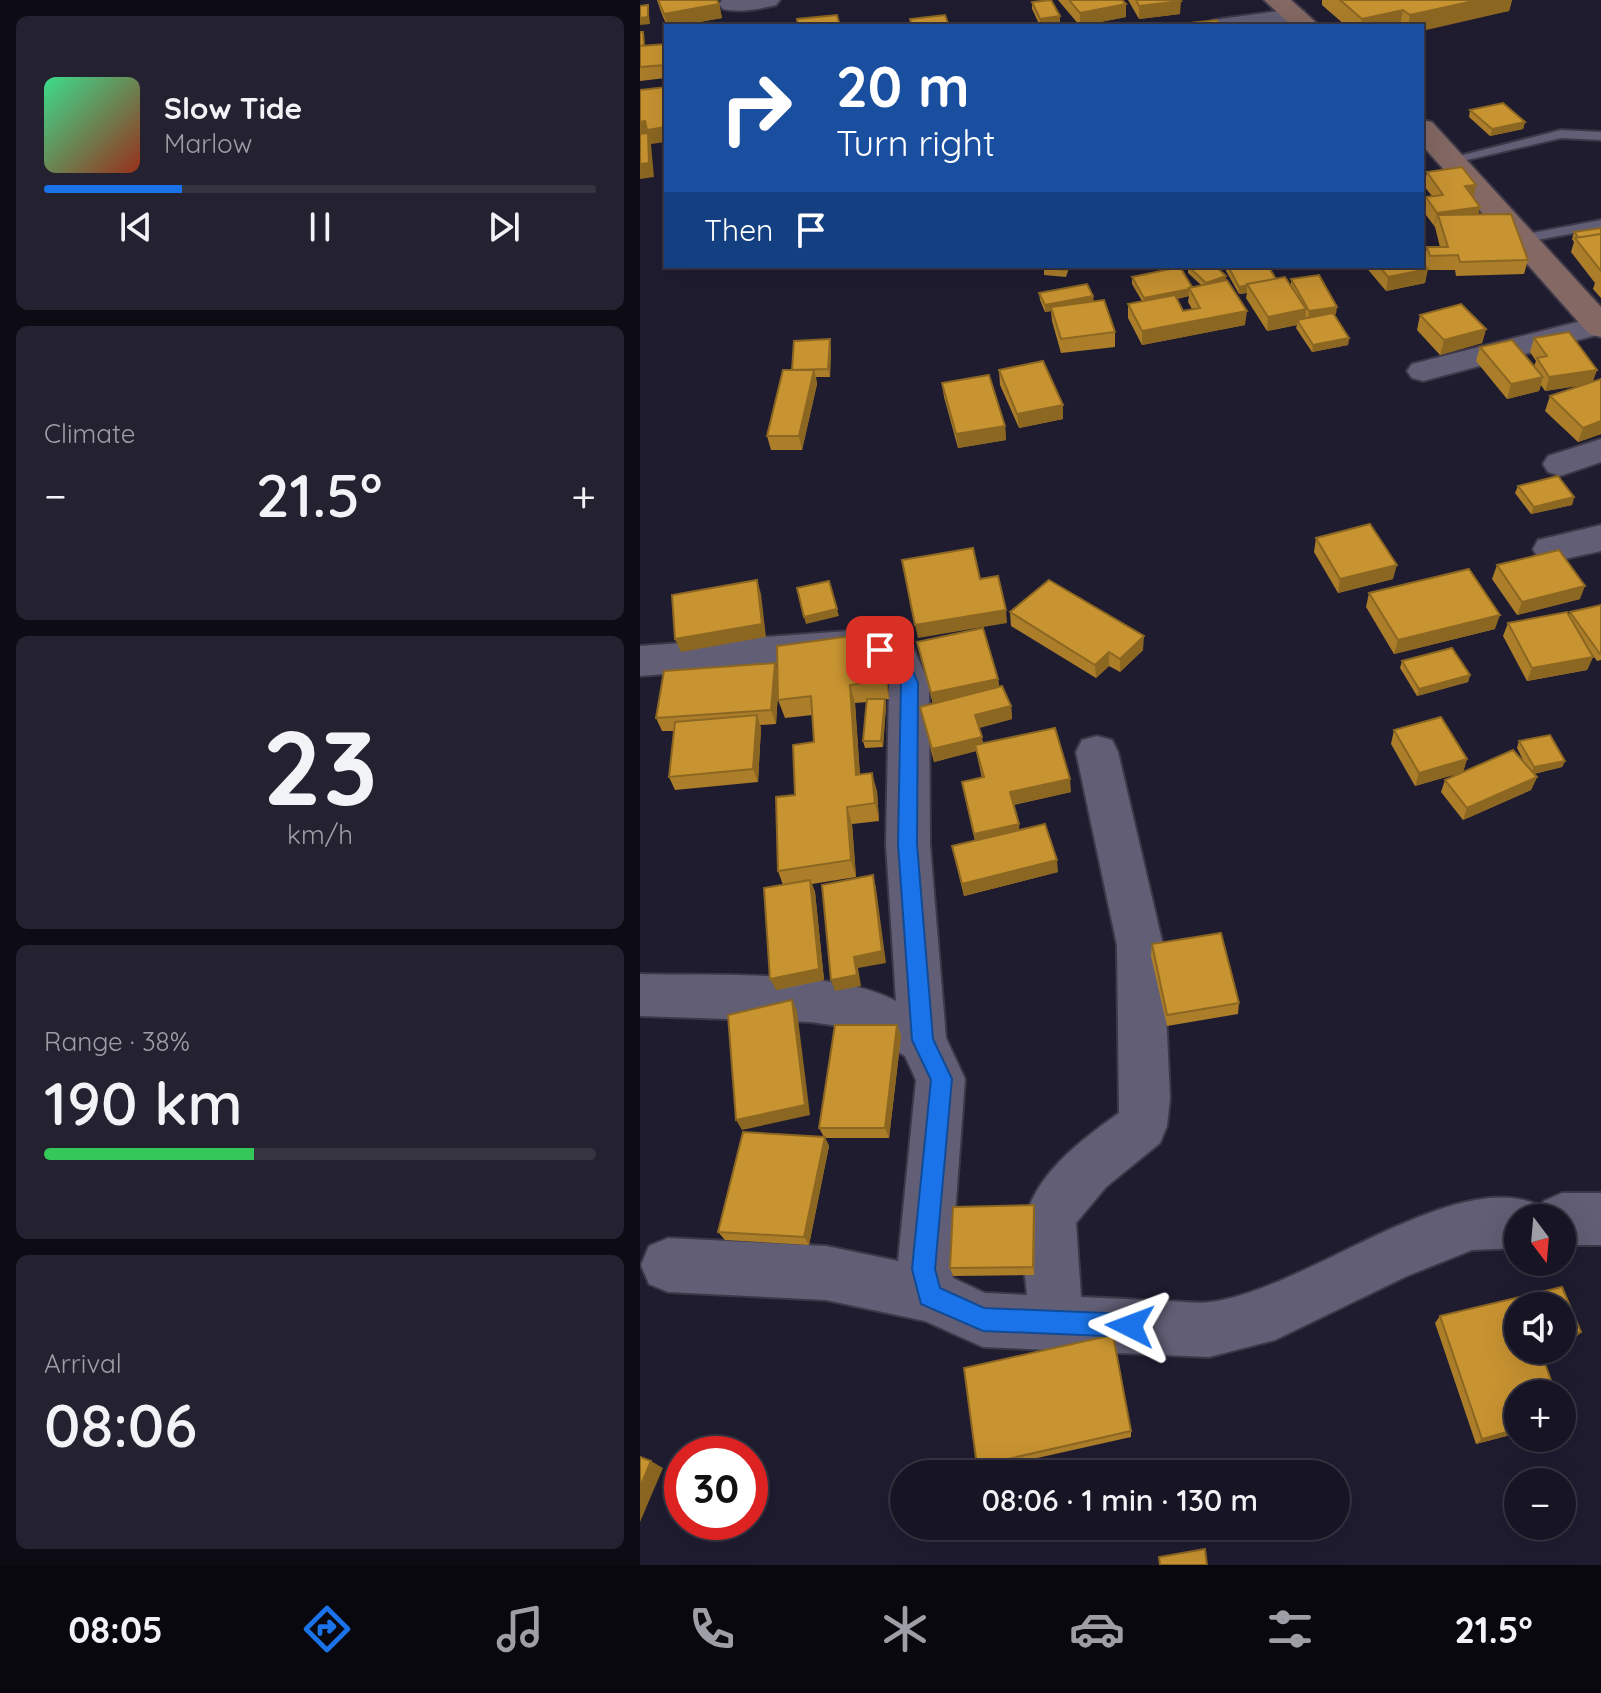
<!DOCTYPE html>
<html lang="en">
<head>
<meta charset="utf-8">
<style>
	:root { --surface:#171524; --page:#242231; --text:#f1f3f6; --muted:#9e9fa6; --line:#363441; --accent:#1a73e8 }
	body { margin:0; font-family:Quicksand,sans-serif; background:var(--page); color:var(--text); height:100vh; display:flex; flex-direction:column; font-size:30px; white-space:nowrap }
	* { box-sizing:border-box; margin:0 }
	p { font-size:26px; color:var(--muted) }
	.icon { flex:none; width:44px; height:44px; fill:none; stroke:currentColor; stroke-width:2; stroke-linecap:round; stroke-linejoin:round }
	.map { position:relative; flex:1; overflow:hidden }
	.details { display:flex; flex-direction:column; gap:16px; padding:16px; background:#0d0c14; width:640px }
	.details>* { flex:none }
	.guide { position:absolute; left:24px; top:24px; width:760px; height:244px; border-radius:0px; box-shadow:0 8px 32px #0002,0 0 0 2px var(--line); background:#1a4fa0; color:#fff; overflow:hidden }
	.needle { width:52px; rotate:164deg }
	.buttons { position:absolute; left:864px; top:1204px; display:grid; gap:16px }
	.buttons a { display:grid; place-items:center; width:72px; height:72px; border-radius:50%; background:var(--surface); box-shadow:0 8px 32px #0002,0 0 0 2px var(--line); font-size:40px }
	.speed { position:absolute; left:24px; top:1436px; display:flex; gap:16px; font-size:40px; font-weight:700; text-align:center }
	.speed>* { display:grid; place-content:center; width:104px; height:104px; border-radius:50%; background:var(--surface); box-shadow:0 8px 32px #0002,0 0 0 2px var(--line); line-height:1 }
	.speed .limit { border:12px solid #d22; background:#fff; color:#111 }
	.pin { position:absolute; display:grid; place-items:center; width:68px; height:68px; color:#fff; margin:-34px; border-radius:16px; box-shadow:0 4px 12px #0006 }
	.me { position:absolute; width:88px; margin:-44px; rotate:273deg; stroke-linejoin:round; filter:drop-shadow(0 0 6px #0008) }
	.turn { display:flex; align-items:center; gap:28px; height:168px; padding:0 40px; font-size:36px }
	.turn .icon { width:104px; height:104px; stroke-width:2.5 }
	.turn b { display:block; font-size:56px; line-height:68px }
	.then { display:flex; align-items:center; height:76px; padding:0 40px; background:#0003; gap:16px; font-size:30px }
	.big { font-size:60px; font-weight:600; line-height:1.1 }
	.details .widget { flex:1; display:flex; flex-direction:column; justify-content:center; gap:12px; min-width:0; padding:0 28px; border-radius:12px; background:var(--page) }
	.details .dial { align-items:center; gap:0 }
	.dial b { font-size:104px; line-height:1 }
	.song { display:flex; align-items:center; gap:24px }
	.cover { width:96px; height:96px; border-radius:12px; background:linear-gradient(135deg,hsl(150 70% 55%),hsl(10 70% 35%)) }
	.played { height:8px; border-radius:4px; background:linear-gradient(90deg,var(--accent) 25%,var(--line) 25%) }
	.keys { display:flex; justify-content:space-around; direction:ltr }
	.heat { display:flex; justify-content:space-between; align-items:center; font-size:44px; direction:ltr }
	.charge { height:12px; border-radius:6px; background:linear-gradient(90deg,#34c759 38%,var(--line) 0) }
	.trip { position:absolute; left:250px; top:1460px; width:460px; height:80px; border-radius:40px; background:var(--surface); box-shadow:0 8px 32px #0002,0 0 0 2px var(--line); font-weight:600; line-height:80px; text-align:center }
	.tabs { display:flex; height:128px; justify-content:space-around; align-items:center; background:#09080e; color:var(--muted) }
	.tabs .icon { width:56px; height:56px }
	.tabs .active { color:var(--accent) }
	.tabs b { font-size:36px; color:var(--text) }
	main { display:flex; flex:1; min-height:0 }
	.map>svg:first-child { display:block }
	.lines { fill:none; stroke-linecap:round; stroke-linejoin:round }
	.lane-casing { stroke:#3c3848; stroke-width:4 }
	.street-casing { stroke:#3c3848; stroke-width:4 }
	.secondary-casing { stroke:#3c3848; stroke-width:4 }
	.lane { fill:#615e75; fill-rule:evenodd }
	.street { fill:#615e75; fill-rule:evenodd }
	.secondary { fill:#836863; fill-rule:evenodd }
	.wall { fill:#ac7e2a; fill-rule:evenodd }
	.shaded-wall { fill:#8c6722 }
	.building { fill:#c89331; stroke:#8c6722; stroke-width:2 }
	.route { fill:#1a73e8; stroke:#114b97; stroke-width:2 }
</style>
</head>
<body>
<main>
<section class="details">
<div class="widget">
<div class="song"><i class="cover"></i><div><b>Slow Tide</b><p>Marlow</p></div></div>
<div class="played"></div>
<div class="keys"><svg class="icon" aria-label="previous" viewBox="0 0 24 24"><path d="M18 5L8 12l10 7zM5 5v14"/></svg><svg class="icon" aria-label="pause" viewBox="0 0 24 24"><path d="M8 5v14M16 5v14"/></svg><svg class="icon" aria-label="next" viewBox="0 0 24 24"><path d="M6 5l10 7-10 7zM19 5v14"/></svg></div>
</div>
<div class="widget"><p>Climate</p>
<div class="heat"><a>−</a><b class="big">21.5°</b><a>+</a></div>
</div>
<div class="widget dial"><b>23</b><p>km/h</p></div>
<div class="widget"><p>Range · 38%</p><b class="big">190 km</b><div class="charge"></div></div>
<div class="widget"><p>Arrival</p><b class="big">08:06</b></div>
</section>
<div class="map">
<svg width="961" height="1565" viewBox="0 0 961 1565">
	<rect width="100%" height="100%" fill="#1f1c30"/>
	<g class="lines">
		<g class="lane-casing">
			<g id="lane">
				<polygon points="921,130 961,132 961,140 921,138 810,164 803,160"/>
				<polygon points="961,220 961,228 882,243 875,239 882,235"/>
			</g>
		</g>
		<g class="street-casing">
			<g id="street">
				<path d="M82 0H140L136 5C120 9 99 13 83 9L79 4Z"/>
				<polygon points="655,9 664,11 667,16 664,21 634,26 568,26 571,21 580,19"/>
				<polygon points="961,316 961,334 783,381 772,378 767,371 772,364"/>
				<polygon points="961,439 961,462 920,476 908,472 903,464 908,456"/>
				<polygon points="961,525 961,551 911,562 898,558 893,549 898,540"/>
				<path d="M222 630 272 645 289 683 290 844 306 1038 325 1079 311 1269 313 1278 345 1293 387 1295C385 1273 380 1248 384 1226 391 1177 441 1140 479 1113L477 945 436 752 442 740 457 736 472 740 478 752 523 945 530 1098 527 1126 520 1143 466 1187 436 1223 441 1297C470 1298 499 1300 527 1301 541 1301 556 1304 570 1302 664 1291 811 1168 896 1204L899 1211 904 1201 922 1193H961V1245H922V1218H878V1248L832 1250 767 1276 635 1340 569 1357 343 1347 285 1321 186 1300 28 1292 9 1284 1 1265 9 1246 28 1238 186 1246 258 1261 276 1080 265 1056 218 1029 171 1022 0 1016V974C69 976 197 969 256 1001L246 844 249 683 242 665 222 658 0 676V646Z"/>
			</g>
		</g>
		<g class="secondary-casing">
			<g id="secondary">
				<polygon points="624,0 651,0 680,26 652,26"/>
				<polygon points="782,120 792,122 961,307 961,337 949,334 782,145"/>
			</g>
		</g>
		<use href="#lane" class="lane"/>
		<use href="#street" class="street"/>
		<use href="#secondary" class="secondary"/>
	</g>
	<g class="wall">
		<polygon points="17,0 79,4 82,18 37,26 27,26 21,12"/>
		<polygon points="418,0 482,0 486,17 440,26"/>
		<polygon points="488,0 540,0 540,14 499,19"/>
		<polygon points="682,0 872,0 869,11 782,26 706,26 682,5"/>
		<polygon points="392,2 420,23 400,26 392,9"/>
		<polygon points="0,32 3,32 5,46 26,44 26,78 0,81"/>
		<polygon points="830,110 885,122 883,129 850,136 829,117"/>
		<polygon points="787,172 833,198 840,207 838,214 888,260 884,274 816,276 815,270 787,270 785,283 746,291 725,266 786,266 784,261 787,247 800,247 795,227 783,211 786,197 792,196 784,186"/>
		<polygon points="961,228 961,298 953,289 955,283 931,252 934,242 932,239 934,232"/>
		<path d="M548 266 586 281 605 325 502 345 488 318V304L502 301 492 284V277L552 287 561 285 548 273ZM549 296 548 302 552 309 543 311 537 299Z"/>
		<polygon points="586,266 628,266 636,279 651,286 651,279 696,314 694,315 709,338 708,345 672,352 656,328 657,325 627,331 606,298 607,293 599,294 586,271"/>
		<polygon points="404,268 429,268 426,277 404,275"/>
		<polygon points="399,293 453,302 475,332 475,347 421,353 412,321 411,311 405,312 400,300"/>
		<polygon points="780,315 846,329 842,343 800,355 777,330"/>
		<polygon points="894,338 957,370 952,382 961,379 961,434 938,442 905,411 910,396 942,385 905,391 901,385 899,391 867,399 836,361 840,347 894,366 896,361 890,352"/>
		<polygon points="191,347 190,377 176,377 177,384 162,450 131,450 127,436 152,370"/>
		<polygon points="359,370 423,419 379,428 360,385"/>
		<polygon points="302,383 365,426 366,440 318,448 304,397"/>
		<polygon points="878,486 934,497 932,505 891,514 875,493"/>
		<polygon points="676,538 753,579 698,593 674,552"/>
		<polygon points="857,565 940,599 877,615 852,579"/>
		<polygon points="729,593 855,629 754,654 726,607"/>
		<polygon points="961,605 961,660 957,661 947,647 953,657 947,670 887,681 863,636 868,623 929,616 930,612"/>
		<polygon points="370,612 503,650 480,672 469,666 456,678 371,626"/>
		<polygon points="241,632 245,651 249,699 245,699 246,706 243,747 225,748 223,741 227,702 215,703 220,775 237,791 239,821 212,824 216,877 172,884 175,892 184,980 136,990 143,885 138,871 155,795 174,742 172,715 145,718 138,700 138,693 136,724 120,725 121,728 118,782 35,790 29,777 34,731 22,731 16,718 135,663 138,671"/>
		<polygon points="277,642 358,679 359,687 371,706 372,719 339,728 343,743 431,792 374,805 379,830 418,872 324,896 312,846 335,841 322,782 342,778 336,751 294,762 280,707 293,704"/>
		<polygon points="762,661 830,675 828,682 777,696 760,668"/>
		<polygon points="754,730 827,759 823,772 885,764 877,748 879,741 925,761 922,767 894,774 897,777 891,790 823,820 801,792 805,780 820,773 775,786 751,744"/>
		<polygon points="512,944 599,1003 598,1014 527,1026 511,956"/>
		<polygon points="257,1025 261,1036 249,1138 185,1138 189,1146 169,1245 85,1240 78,1232 184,1137 179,1128"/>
		<polygon points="394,1205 395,1214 394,1275 313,1276 310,1268"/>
		<polygon points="922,1287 941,1332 933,1340 922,1342 922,1306 878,1306 878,1350 900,1350 916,1394 878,1394 878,1433 836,1444 795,1323 800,1316"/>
		<polygon points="491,1431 491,1437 339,1471 337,1466"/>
	</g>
	<g class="shaded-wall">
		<polygon points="838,0 872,0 869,11 782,31 782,26 768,26 770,15"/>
		<polygon points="541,1 540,14 499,19 499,6"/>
		<polygon points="79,4 82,18 37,26 27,26 24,14"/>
		<polygon points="486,4 486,17 440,26 440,13"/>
		<polygon points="8,5 10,24 0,25 0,18"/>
		<polygon points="763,10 760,26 721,26 722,19"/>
		<polygon points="420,16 420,23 400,26 400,19"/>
		<polygon points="5,121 26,127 26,142 11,144 14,177 0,179 0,122"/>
		<polygon points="885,122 883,129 850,136 852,129"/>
		<polygon points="836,185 833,199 825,186"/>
		<polygon points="840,207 837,221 798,215 794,227 797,213"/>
		<polygon points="788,269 785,283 746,291 748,277"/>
		<polygon points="586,276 586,284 566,290 566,283"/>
		<polygon points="607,285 607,293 599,294 599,287"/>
		<polygon points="549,289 549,296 504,305 504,298"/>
		<polygon points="453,296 454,303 411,307 411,311 405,312 405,305"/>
		<polygon points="697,307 696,314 668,319 669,311"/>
		<polygon points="666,309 665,324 657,320 657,325 627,331 628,317"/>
		<polygon points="607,311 605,325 502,345 502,331"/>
		<polygon points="846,329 842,343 800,355 804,340"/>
		<polygon points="709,338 708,345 672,352 673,345"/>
		<polygon points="190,339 191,347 190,377 188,369"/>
		<polygon points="174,370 177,384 162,450 159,436"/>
		<polygon points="957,370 952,384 905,391 909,377"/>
		<polygon points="903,377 899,391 867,399 871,384"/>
		<polygon points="423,405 423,419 379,428 377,414"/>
		<polygon points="961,421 961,434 938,442 943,428"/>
		<polygon points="365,426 366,440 318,448 316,434"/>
		<polygon points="934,497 932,505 891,514 894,507"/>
		<polygon points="757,565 753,579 698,593 700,579"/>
		<polygon points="117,580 121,594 126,637 41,652 35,639"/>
		<polygon points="945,586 940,599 877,615 882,602"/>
		<polygon points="197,609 199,616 166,624 164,617"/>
		<polygon points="366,610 367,623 278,638 275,625"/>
		<polygon points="860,615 855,629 754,654 758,640"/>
		<polygon points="241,632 245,651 249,699 245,680"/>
		<polygon points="504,636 503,650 480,672 480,659"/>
		<polygon points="469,652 469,666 456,678 455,665"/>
		<polygon points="953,657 947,670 887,681 892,668"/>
		<polygon points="135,663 139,677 136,724 131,710"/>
		<polygon points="830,675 828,682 777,696 779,689"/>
		<polygon points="358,679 360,692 293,707 291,693"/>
		<polygon points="210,685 215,703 221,793 216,775"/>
		<polygon points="245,699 246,706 243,747 241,741"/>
		<polygon points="371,706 372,719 337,728 335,715"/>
		<polygon points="117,715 121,728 118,782 113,769"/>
		<polygon points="342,737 344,750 335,745 336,751 294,762 292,749"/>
		<polygon points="827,759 823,772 775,786 779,773"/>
		<polygon points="925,761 922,767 891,774 894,767"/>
		<polygon points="232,773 237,791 239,821 235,803"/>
		<polygon points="897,777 891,790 823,820 827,808"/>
		<polygon points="430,779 431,792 372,805 370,792"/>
		<polygon points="207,807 212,824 216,877 211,860"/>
		<polygon points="379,824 380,836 336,846 334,834"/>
		<polygon points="417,860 418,872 324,896 322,884"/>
		<polygon points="233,875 236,888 246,963 218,968 221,986 195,991 191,980 214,957"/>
		<polygon points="170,880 175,892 184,980 136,990 130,979"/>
		<polygon points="152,1000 157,1011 170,1115 102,1130 96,1120"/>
		<polygon points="257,1025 261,1036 249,1138 245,1128"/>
		<polygon points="185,1137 189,1146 169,1245 164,1237"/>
		<polygon points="394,1205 395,1214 394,1275 393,1267"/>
		<polygon points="941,1332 933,1340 922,1342 922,1337"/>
		<polygon points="878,1429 878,1433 836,1444 842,1439"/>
		<polygon points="11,1461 23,1468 0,1522 0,1487"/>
	</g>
	<g class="building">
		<polygon points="18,0 77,0 79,4 24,14"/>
		<polygon points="411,0 420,16 400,19 392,2"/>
		<polygon points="429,0 482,0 486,4 440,13"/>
		<polygon points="496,0 540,0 541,1 499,6"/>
		<polygon points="700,0 838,0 770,15 763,10 722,19"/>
		<polygon points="8,5 8,17 0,18 0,6"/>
		<polygon points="197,15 200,26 158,26 157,19"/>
		<polygon points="305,15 309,26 272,26 270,19"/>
		<polygon points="577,20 581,26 541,26 540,24"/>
		<polygon points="0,32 3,32 4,45 0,46"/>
		<polygon points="26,44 26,65 0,67 0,46"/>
		<polygon points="26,87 26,127 7,130 5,121 0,122 0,90"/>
		<polygon points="863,103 885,122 852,129 830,110"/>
		<polygon points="8,133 9,163 0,164 0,134"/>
		<polygon points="822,167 836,185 825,186 840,207 797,213 786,197 803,195 787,172"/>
		<polygon points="871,214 888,260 820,262 818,255 790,256 787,247 808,247 798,215"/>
		<polygon points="961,228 961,234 939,238 934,232"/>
		<polygon points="961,234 961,271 935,238"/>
		<polygon points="782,262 788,269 748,277 739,266 782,266"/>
		<polygon points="404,266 427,266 426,270 404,268"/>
		<polygon points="548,266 575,266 586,276 566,283"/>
		<polygon points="588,266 628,266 636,279 599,287"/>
		<polygon points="540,267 552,287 549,288 550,289 504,298 492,277"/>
		<polygon points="679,275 697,307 669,311 651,279"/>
		<polygon points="645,277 666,309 628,317 607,284"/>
		<polygon points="587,280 607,311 502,331 488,304 535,295 543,311 560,308 549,288"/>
		<polygon points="447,284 453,296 405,305 399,293"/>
		<polygon points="464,300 475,332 421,339 411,307"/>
		<polygon points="821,304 846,329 804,340 780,315"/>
		<polygon points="693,313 709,338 673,345 657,320"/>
		<polygon points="929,332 957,370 909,377 897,358 907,356 894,338"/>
		<polygon points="190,339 188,369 152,370 154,341"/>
		<polygon points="872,340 903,377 871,384 840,347"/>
		<polygon points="403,361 423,405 377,414 359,370"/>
		<polygon points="143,370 174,370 159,436 127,436"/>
		<polygon points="349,375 365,426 316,434 302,383"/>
		<polygon points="961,379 961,421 943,428 910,396"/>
		<polygon points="918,476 934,497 894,507 878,486"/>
		<polygon points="730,524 757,565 700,579 676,538"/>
		<polygon points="333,548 340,579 358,576 366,610 275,625 262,560"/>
		<polygon points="919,550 945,586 882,602 857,565"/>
		<polygon points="829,569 860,615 758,640 729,593"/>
		<polygon points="117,580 122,624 35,639 32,595"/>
		<polygon points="409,580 504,636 480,659 469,652 455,665 370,612"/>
		<polygon points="189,581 197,609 164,617 157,588"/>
		<polygon points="961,605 961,654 960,654 930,612"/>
		<polygon points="927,612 953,657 892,668 868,623"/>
		<polygon points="343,628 358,679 291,693 277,642"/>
		<polygon points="241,632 245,680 210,685 216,775 232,773 235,803 207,807 211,860 138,871 136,797 155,795 153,745 174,742 171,696 138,700 137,646"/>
		<polygon points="812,648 830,675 779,689 762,661"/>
		<polygon points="135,663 131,710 16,718 24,671"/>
		<polygon points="362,686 371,706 335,715 342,737 292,749 280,707"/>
		<polygon points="227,699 245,699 241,741 223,741"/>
		<polygon points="117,715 113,769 29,777 35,722"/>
		<polygon points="801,717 827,759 779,773 754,730"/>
		<polygon points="415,728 430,779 370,792 379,824 334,834 322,782 344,777 335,745"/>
		<polygon points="910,735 925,761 894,767 879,741"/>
		<polygon points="873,750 897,777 827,808 805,780"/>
		<polygon points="405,824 417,860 322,884 312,846"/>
		<polygon points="233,875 242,951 214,957 217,975 191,980 182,885"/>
		<polygon points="170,880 179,969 130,979 124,888"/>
		<polygon points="581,933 599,1003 527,1015 512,944"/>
		<polygon points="152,1000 165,1105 96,1120 88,1015"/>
		<polygon points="195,1025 257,1025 245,1128 179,1128"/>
		<polygon points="103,1132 185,1137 164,1237 78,1232"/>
		<polygon points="394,1205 393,1267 310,1268 313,1207"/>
		<polygon points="922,1287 941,1332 922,1337 922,1306 878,1306 878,1350 900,1350 916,1394 878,1394 878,1429 842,1439 800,1316"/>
		<polygon points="473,1335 491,1431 337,1466 324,1368"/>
		<polygon points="0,1457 11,1461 0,1487"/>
		<polygon points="565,1549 567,1565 520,1565 519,1557"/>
	</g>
	<polygon class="route" points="240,643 264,651 278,683 277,844 293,1039 312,1079 295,1269 300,1288 344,1308 490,1314 498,1317 501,1326 498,1334 490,1337 343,1331 281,1304 272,1269 291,1080 272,1040 258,844 261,683 251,659 234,654 231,650"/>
</svg>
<div class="buttons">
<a><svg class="needle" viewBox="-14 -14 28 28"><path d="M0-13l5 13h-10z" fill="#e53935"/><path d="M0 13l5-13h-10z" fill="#9e9fa6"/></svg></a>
<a><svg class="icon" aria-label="sound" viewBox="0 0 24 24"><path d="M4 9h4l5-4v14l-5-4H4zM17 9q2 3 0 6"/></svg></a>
<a>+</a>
<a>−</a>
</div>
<div class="speed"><div class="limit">30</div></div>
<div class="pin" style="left:240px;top:650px;background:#d93025"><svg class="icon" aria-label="arrive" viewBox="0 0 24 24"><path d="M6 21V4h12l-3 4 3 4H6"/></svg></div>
<svg class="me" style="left:490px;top:1326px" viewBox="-20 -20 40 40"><path d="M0-17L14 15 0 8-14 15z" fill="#1a73e8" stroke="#fff" stroke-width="4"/></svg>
<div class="trip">08:06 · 1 min · 130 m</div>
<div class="guide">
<div class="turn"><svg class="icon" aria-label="right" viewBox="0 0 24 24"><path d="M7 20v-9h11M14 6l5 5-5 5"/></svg><div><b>20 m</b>Turn right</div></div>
<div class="then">Then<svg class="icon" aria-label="arrive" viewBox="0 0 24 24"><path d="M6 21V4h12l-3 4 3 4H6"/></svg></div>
</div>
</div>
</main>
<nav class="tabs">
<b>08:05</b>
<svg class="icon active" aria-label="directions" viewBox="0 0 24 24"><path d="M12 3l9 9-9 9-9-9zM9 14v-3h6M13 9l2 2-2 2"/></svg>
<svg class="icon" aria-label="music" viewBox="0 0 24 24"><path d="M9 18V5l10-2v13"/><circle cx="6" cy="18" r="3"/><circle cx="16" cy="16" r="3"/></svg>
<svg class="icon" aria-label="phone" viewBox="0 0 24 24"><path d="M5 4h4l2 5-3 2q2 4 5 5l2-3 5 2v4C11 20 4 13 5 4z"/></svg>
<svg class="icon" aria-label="climate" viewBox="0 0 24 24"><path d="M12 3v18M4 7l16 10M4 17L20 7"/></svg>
<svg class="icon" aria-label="car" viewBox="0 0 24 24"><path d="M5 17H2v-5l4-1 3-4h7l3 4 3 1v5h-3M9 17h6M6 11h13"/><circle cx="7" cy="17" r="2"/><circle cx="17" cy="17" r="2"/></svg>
<svg class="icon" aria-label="filters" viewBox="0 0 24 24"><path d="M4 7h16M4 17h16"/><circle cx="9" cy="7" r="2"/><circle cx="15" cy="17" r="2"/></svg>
<b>21.5°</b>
</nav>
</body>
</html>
